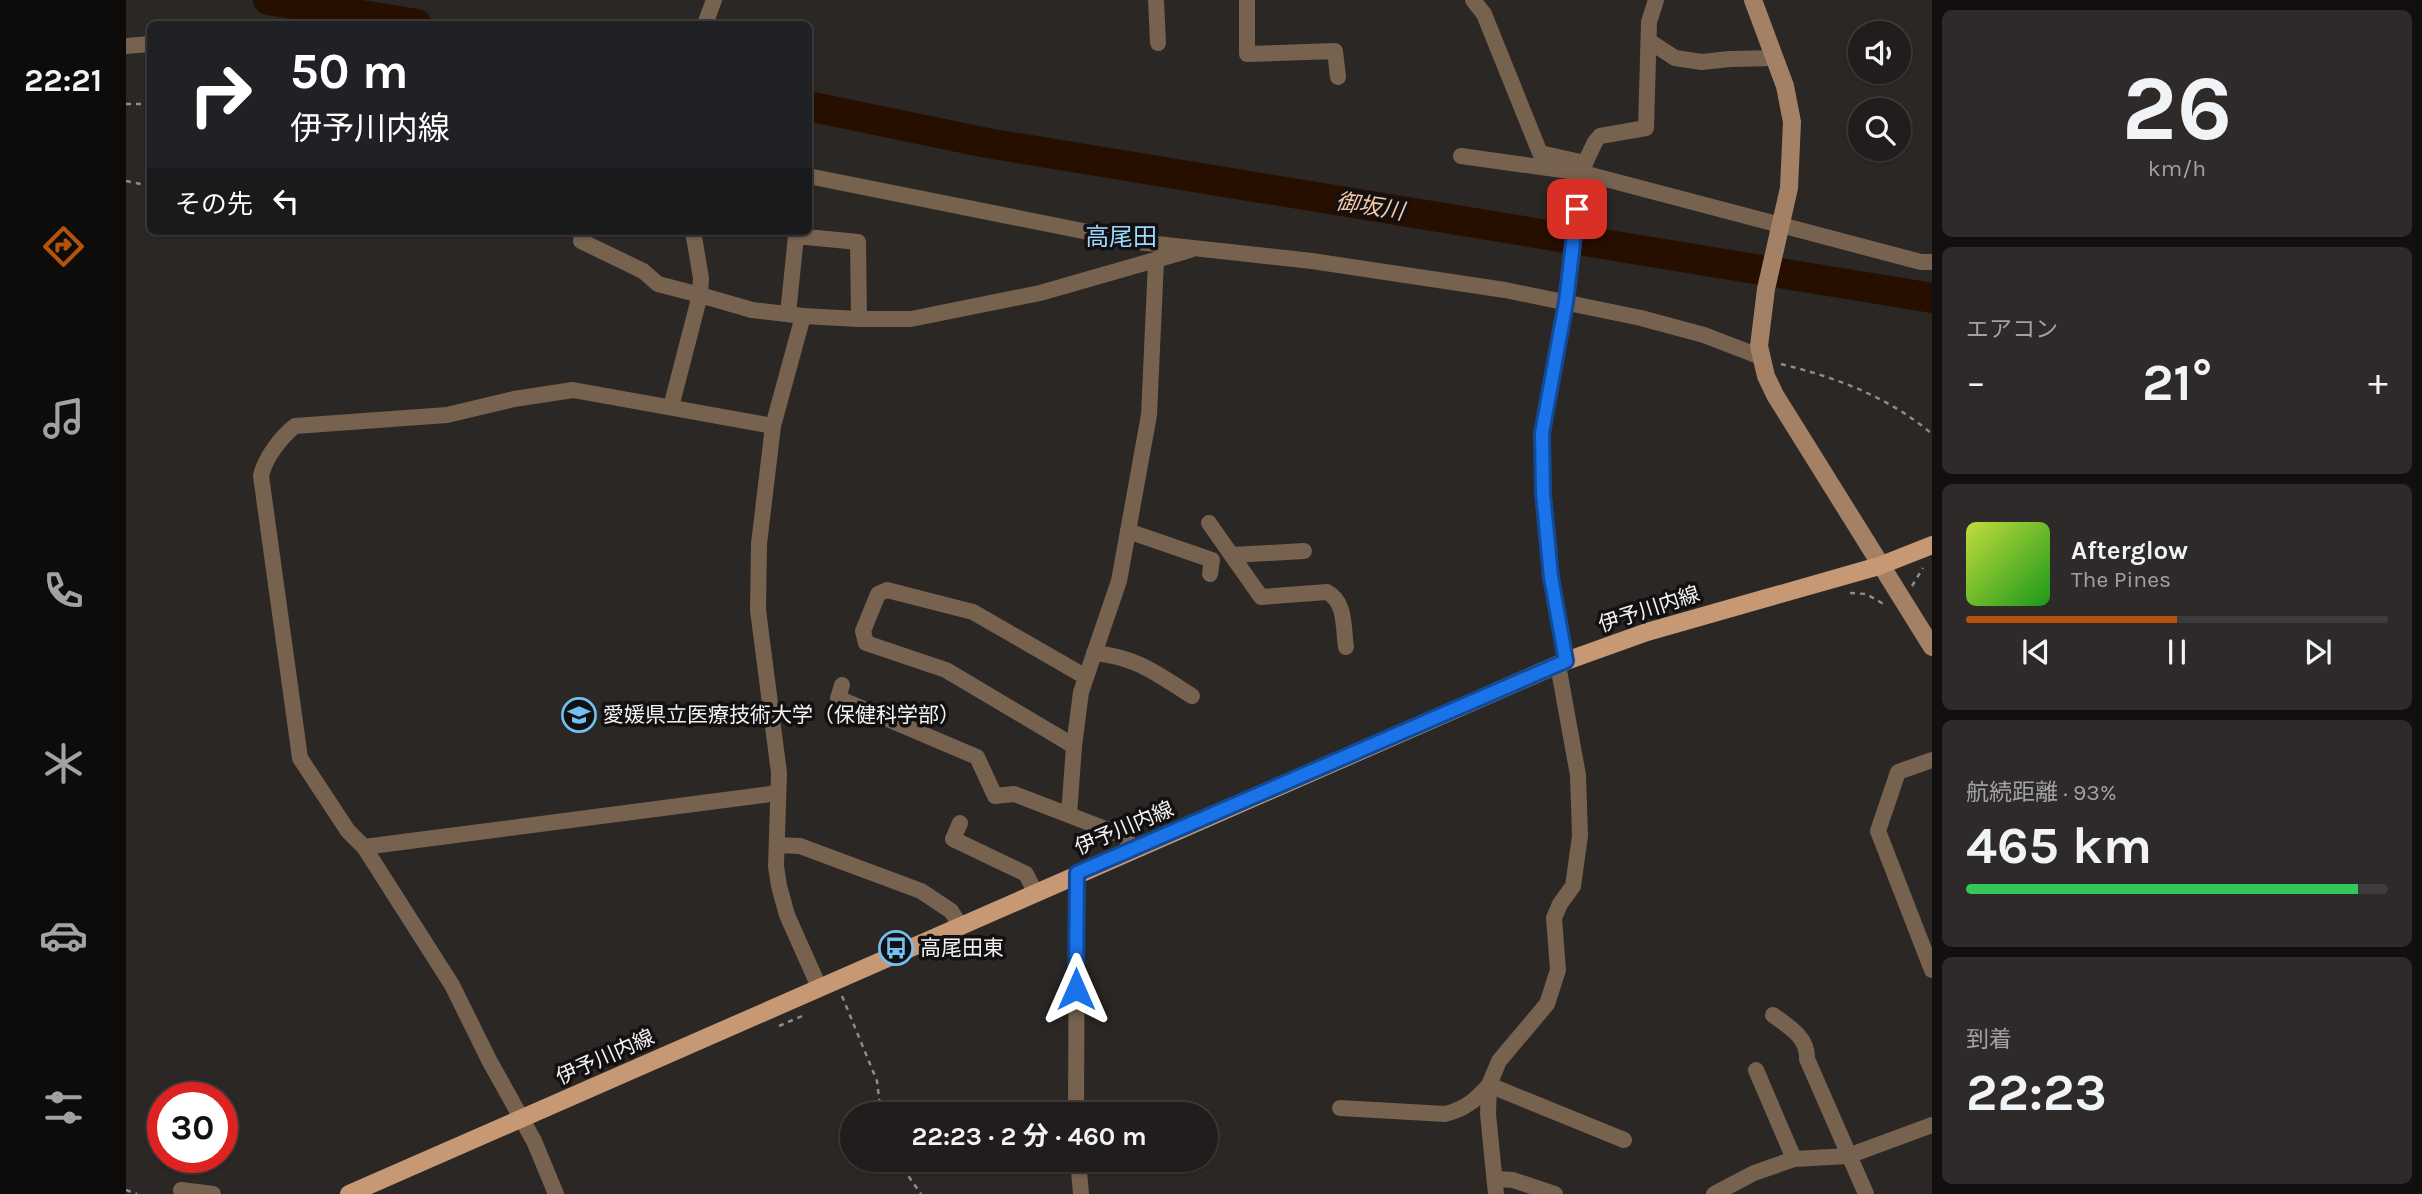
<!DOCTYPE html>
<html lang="ja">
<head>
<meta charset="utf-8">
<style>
	:root { --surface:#201d1c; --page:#2d2a29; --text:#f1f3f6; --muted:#a2a2a3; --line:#3d3b3b; --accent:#b45309 }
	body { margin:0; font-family:Karla,"Noto Sans JP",sans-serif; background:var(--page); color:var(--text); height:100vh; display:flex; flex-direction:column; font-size:26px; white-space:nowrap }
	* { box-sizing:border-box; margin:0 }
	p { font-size:23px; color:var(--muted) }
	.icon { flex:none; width:38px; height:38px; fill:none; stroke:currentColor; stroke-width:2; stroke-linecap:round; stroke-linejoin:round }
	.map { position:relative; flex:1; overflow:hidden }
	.sheet { display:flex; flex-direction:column; gap:10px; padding:10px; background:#12100f; width:490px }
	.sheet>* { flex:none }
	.top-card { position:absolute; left:21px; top:21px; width:665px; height:214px; border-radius:10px; box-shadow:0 2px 5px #0004,0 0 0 2px var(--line); background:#202124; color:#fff; overflow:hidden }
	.controls { position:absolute; left:1722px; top:21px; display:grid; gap:14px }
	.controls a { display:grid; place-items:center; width:63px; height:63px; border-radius:50%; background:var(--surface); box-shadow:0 2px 5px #0004,0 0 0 2px var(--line); font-size:35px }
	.speed { position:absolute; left:21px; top:1082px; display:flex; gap:14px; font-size:35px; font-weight:700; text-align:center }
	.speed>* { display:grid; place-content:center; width:91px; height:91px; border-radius:50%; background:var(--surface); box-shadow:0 2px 5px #0004,0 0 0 2px var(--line); line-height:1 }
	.speed .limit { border:10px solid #d22; background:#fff; color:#111 }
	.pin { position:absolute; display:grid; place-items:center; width:60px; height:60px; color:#fff; margin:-30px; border-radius:14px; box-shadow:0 4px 10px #0006 }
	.me { position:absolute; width:77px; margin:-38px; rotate:0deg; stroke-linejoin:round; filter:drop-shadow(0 0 5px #0008) }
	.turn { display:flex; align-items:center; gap:24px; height:147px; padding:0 28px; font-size:32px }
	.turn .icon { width:91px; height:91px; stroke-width:2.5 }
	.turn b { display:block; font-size:49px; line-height:60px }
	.then { display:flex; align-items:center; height:66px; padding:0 28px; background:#0003; gap:14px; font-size:26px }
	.big { font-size:52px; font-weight:700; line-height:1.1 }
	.sheet .widget { flex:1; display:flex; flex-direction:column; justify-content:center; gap:10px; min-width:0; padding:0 24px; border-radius:10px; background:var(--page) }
	.sheet .dial { align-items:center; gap:0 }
	.dial b { font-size:91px; line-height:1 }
	.song { display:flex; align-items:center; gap:21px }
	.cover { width:84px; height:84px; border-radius:10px; background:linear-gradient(135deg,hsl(70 70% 55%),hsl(120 70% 35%)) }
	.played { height:7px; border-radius:4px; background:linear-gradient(90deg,var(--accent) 50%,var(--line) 50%) }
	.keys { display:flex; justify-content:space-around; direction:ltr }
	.heat { display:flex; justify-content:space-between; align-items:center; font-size:38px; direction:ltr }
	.charge { height:10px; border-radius:5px; background:linear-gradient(90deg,#34c759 93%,var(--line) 0) }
	.trip { position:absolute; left:714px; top:1102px; width:378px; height:70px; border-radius:35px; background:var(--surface); box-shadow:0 2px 5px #0004,0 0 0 2px var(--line); font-weight:700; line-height:70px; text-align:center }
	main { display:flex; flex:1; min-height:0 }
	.menu { display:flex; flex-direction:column; width:126px; justify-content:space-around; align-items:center; background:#0d0c0b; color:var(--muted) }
	.menu .icon { width:49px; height:49px }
	.menu .active { color:var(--accent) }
	.menu b { font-size:32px; color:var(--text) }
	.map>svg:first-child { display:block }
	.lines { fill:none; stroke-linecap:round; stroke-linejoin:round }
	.river { stroke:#270f00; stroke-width:30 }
	.path { stroke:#8e8c8a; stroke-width:2.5; stroke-dasharray:5 5; stroke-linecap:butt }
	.street { stroke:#77614f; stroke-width:16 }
	.secondary { stroke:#a48064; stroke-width:18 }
	.primary { stroke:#c79874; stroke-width:18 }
	.route-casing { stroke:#114b97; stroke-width:18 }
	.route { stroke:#1a73e8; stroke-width:12 }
	.labels { text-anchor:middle; stroke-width:7; stroke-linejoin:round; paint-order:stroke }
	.street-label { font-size:21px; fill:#f4f2f1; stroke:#121010 }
	.poi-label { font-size:21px; fill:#f4f2f1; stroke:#121010; text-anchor:start }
	.water-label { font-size:23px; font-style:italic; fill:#f5c6a3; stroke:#121010 }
	.quarter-label { font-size:24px; fill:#9ed7fe; stroke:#121010 }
</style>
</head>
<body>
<main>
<nav class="menu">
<b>22:21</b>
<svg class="icon active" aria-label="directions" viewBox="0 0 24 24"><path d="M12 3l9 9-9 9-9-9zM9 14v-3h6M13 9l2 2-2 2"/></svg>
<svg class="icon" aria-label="music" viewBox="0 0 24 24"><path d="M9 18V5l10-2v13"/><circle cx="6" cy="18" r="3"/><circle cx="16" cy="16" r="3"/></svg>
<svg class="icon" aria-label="phone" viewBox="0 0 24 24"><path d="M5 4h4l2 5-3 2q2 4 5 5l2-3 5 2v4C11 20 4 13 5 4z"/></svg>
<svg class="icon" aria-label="climate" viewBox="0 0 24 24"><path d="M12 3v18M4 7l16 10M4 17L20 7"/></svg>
<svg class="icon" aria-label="car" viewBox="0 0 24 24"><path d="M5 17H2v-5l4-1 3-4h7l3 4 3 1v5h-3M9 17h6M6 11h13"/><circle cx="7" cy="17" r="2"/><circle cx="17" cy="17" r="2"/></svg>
<svg class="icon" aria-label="filters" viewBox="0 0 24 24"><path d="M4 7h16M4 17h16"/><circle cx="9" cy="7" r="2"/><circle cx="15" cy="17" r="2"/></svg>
</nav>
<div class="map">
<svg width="1806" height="1194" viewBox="0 0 1806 1194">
	<rect width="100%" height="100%" fill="#2a2725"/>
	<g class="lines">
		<g class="river">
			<polyline points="142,0 291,24"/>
			<polyline points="682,106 861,143 1806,298"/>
		</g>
		<g class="path">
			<polyline points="0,104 24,104"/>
			<polyline points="0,181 24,186"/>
			<path d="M1655 364C1709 377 1763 397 1806 434"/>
			<polyline points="1786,586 1797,568"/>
			<polyline points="1724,593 1740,594 1756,603 1759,601"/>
			<polyline points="716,996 751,1081 755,1115"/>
			<polyline points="653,1026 676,1016"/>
			<polyline points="771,1160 795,1194"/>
			<polyline points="0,1190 11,1194"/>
		</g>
		<g class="street">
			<polyline points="1030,0 1032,43"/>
			<polyline points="1121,0 1121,54 1209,51 1212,77"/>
			<polyline points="1347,0 1358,14 1414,153 1459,163 1440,302 1416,433 1417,493 1425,577 1440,661"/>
			<polyline points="579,24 588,0"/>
			<polyline points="1523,41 1549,58 1576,62 1604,59 1649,58"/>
			<polyline points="0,46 24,44"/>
			<polyline points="1335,156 1457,173 1795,262 1806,262"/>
			<polyline points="1459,163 1469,142 1474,136 1520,128 1523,22 1530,0"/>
			<polyline points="682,176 1012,242 1186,261 1379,290 1515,318 1578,335 1635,357"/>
			<polyline points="567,231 575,278 574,295 626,310 677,316 733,319 785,319 914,293 1064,250"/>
			<polyline points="455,241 517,271 532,284 574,295 545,407"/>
			<polyline points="662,314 670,236 732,242 733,319"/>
			<polyline points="677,316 647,426 633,544 632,610 653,773 650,866 653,886 661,915 693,987"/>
			<path d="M647 426 447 390 388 399 321 415 169 426C154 438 139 458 135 476L174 758 222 831 238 847 652 793"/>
			<path d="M1083 523 1135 597 1201 592C1220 602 1217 627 1220 647"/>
			<polyline points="1002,531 1086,560 1084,574"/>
			<polyline points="1106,555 1178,551"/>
			<path d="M968 653C1011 657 1031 674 1066 696"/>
			<polyline points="716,685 712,698 851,757 869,796 888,794 943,815"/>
			<polyline points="948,746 820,670 740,643 737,631 752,594 761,590 847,612 960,677"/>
			<polyline points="1806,760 1772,772 1752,831 1806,970"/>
			<polyline points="834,823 827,839 900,874 909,892"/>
			<polyline points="651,845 674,846 795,891 825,911 834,925"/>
			<polyline points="238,847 326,985 363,1060 408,1141 430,1194"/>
			<polyline points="1006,850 1000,837 943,815 948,746 955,692 993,581 1023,415 1030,261"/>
			<path d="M1647 1015C1663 1027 1682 1037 1681 1059L1740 1194"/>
			<polyline points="1630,1070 1668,1159"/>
			<path d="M1214 1108 1319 1114C1339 1109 1350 1100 1363 1085L1498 1140"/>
			<polyline points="950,1115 951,874"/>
			<polyline points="952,1160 955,1194"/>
			<polyline points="1369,1179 1387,1180 1429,1194"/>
			<polyline points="55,1190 87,1194"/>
			<polyline points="1370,1194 1362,1114 1363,1085 1373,1061 1421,1004 1432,970 1428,918 1434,904 1447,886 1454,836 1452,775 1432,665"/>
			<polyline points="1588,1194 1628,1173 1668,1159 1722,1156 1806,1125"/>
		</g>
		<polyline class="secondary" points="1627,0 1659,86 1666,122 1663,188 1640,289 1633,346 1640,376 1649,395 1806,647"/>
		<polyline class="primary" points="223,1194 1440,661 1521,632 1753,566 1806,545"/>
	</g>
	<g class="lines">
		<g class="route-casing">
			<polyline id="route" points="950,989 951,873 1440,661 1425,577 1417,493 1416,433 1440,302 1451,209"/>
		</g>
		<use href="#route" class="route"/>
	</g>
	<defs>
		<g id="university-ring" transform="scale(1.75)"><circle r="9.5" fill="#121010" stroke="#72c1f5" stroke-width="1.5"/><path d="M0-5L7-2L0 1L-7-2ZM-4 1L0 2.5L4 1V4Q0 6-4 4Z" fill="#72c1f5"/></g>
		<g id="bus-ring" transform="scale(1.75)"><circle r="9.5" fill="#121010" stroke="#72c1f5" stroke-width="1.5"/><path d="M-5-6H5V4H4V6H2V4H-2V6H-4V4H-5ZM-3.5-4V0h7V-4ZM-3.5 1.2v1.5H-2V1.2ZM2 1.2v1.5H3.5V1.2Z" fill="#72c1f5"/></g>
	</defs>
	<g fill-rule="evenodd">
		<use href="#university-ring" x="453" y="715"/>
		<use href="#bus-ring" x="770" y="948"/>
	</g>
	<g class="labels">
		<g class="street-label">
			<text transform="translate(1523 609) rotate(-18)" y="7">伊予川内線</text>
			<text transform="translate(998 828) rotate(-23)" y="7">伊予川内線</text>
			<text transform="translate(479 1057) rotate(-24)" y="7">伊予川内線</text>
		</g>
		<g class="poi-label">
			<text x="477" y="722">愛媛県立医療技術大学（保健科学部）</text>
			<text x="794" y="955">高尾田東</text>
		</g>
		<g class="water-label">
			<text transform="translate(1244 206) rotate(9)" y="8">御坂川</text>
		</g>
		<g class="quarter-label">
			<text x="995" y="245">高尾田</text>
		</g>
	</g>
</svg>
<div class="controls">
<a><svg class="icon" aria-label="sound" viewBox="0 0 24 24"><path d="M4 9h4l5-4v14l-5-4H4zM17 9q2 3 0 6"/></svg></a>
<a><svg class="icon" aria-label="search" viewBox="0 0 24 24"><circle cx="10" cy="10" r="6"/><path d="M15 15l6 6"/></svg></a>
</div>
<div class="speed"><div class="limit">30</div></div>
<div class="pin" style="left:1451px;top:209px;background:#d93025"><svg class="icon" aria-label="arrive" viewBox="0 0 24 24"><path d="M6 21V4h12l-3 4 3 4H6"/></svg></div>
<svg class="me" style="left:950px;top:989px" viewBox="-20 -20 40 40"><path d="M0-17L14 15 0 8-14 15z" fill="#1a73e8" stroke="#fff" stroke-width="4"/></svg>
<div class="trip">22:23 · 2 分 · 460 m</div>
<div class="top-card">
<div class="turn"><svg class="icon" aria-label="right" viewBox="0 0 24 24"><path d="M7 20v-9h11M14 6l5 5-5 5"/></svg><div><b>50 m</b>伊予川内線</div></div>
<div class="then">その先<svg class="icon" aria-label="left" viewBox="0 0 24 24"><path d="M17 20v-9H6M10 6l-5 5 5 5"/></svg></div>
</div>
</div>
<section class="sheet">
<div class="widget dial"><b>26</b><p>km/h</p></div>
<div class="widget"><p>エアコン</p>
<div class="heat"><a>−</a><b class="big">21°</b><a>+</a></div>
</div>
<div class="widget">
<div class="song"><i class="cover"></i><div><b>Afterglow</b><p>The Pines</p></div></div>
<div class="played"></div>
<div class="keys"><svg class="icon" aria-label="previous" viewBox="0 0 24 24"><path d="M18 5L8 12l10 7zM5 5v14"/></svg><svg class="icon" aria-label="pause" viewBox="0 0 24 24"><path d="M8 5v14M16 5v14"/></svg><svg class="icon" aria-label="next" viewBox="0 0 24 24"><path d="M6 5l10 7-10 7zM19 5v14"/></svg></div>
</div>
<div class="widget"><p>航続距離 · 93%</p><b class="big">465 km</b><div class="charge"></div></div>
<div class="widget"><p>到着</p><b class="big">22:23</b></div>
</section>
</main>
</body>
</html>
